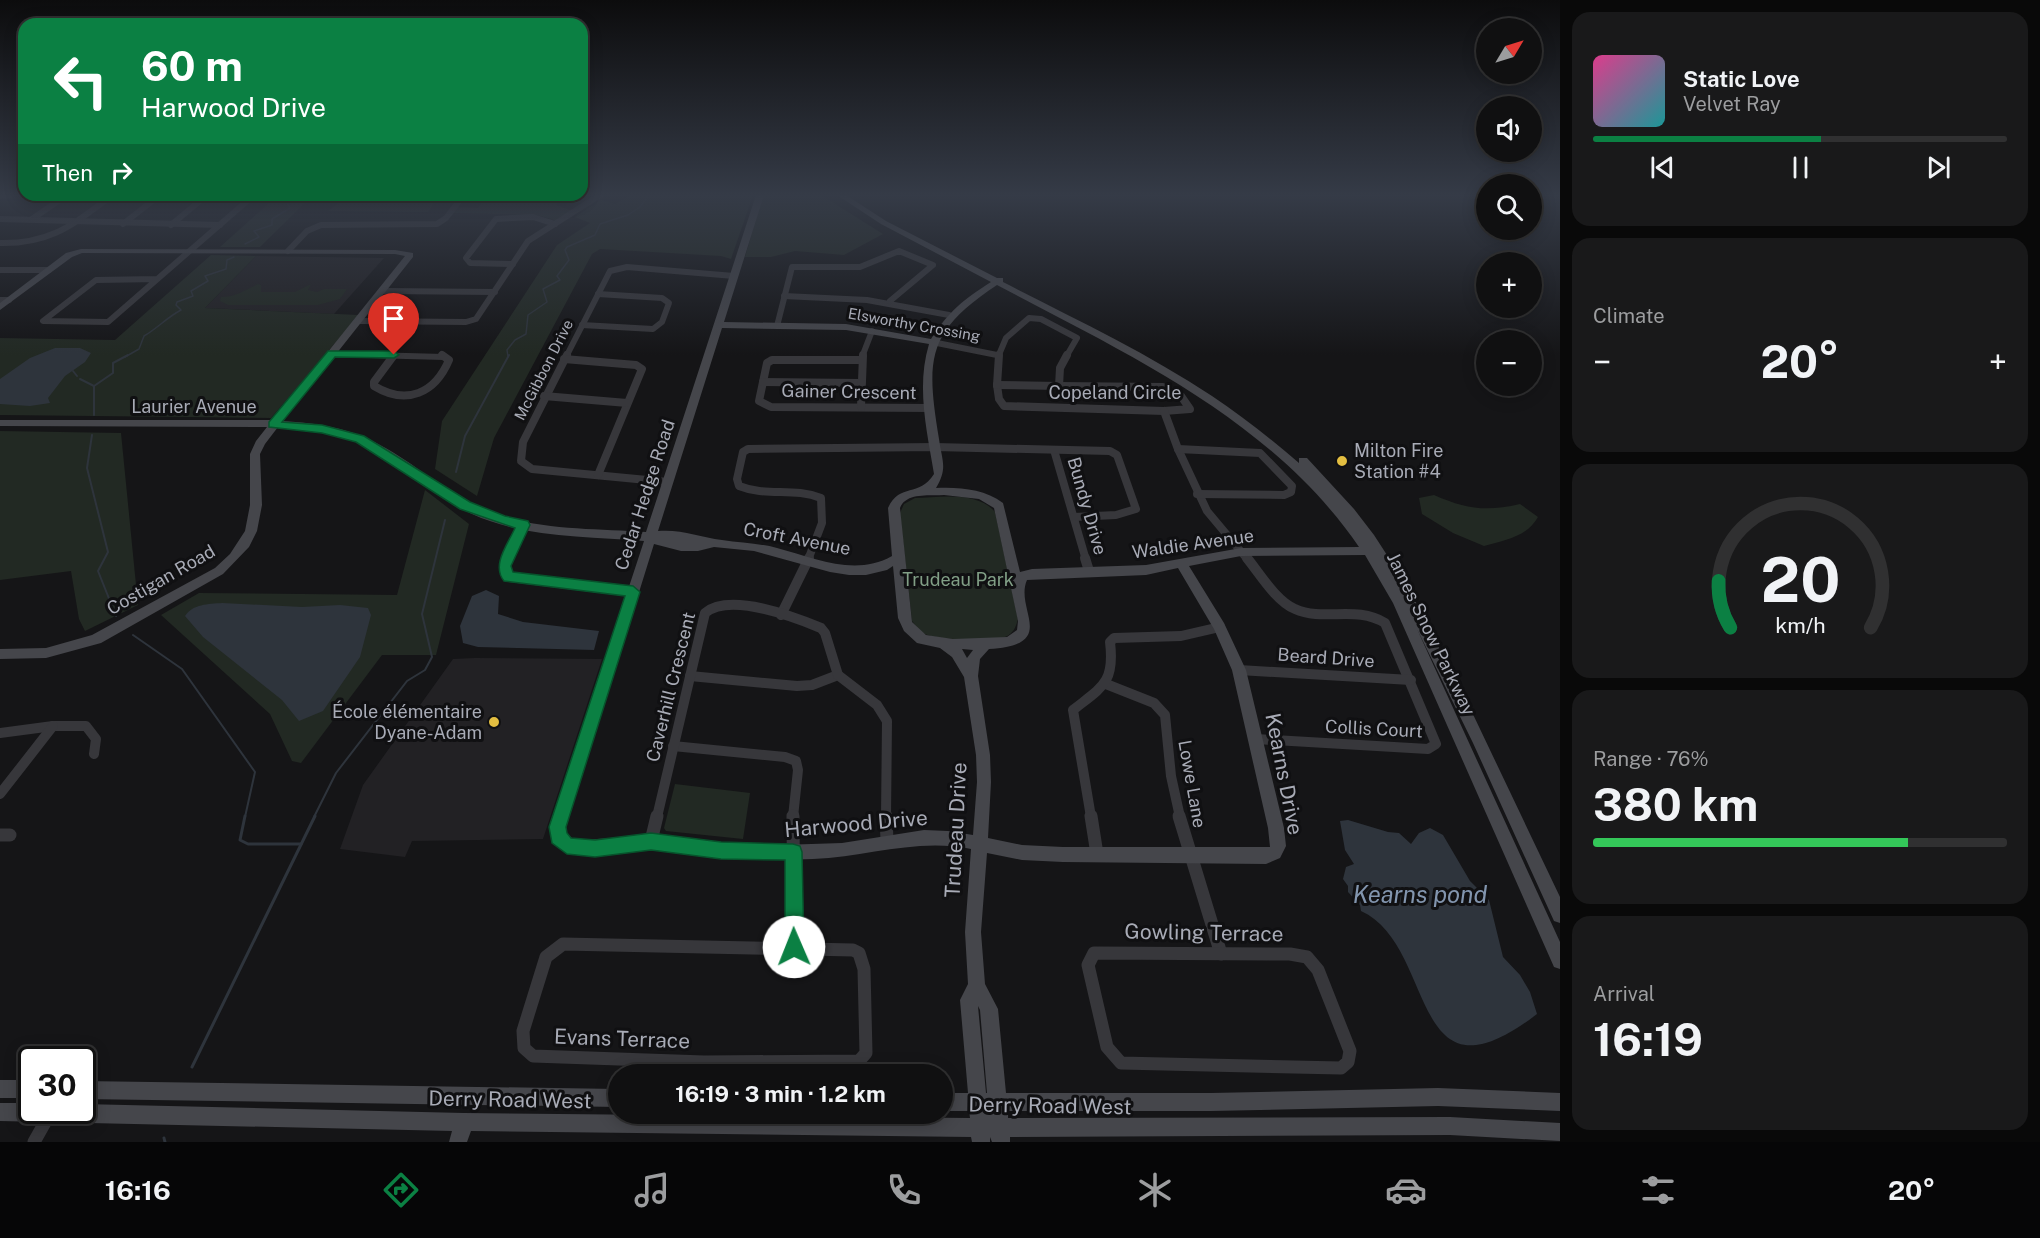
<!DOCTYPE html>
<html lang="en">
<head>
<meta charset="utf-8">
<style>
	:root { --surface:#101011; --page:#19191a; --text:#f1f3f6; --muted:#9c9d9f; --line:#303031; --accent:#0b8043 }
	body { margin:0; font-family:"Public Sans",sans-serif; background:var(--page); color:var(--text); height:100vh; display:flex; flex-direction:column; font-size:22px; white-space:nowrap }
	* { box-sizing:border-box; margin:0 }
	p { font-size:20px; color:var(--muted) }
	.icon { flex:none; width:33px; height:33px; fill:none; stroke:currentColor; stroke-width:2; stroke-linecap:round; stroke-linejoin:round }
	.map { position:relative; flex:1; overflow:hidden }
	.details { display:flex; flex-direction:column; gap:12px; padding:12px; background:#090909; width:480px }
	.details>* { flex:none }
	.top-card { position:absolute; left:18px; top:18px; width:570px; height:183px; border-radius:18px; box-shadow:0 3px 15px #0003,0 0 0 2px var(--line); background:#0b8043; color:#fff; overflow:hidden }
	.needle { width:39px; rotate:52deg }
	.tools { position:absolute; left:1476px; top:18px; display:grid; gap:12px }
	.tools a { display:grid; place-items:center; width:66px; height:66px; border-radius:50%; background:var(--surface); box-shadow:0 3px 15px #0003,0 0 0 2px var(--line); font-size:30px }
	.speed { position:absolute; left:18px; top:1046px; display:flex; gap:12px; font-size:30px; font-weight:700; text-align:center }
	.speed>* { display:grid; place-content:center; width:78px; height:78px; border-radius:50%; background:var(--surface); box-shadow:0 3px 15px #0003,0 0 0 2px var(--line); line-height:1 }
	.speed .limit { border:3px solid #111; border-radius:9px; background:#fff; color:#111 }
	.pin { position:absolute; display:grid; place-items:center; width:51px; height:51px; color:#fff; margin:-62px -26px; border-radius:50% 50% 50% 0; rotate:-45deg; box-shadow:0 0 6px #0007 }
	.pin .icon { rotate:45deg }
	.me { position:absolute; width:66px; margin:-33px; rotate:359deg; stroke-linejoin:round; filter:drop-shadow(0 0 4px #0008) }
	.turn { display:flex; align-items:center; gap:21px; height:126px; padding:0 24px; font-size:27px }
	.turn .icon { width:78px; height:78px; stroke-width:2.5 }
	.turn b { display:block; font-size:42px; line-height:51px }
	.then { display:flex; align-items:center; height:57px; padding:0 24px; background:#0003; gap:12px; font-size:22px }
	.big { font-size:45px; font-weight:700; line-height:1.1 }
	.details .card { flex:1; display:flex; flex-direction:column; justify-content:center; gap:9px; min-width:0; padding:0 21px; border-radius:18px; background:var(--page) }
	.details .dial { align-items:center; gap:0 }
	.dial svg { height:156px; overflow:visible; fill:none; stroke:var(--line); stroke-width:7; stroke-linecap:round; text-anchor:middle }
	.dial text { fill:var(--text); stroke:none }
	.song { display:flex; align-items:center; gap:18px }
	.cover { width:72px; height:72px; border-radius:9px; background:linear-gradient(135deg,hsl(330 70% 55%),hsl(180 70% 35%)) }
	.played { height:6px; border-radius:3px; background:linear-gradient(90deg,var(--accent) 55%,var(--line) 55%) }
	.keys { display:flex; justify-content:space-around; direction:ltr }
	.heat { display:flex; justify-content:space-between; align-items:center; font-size:33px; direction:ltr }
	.charge { height:9px; border-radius:4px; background:linear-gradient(90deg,#34c759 76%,var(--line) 0) }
	.trip { position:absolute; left:608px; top:1064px; width:345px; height:60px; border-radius:30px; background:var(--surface); box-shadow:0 3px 15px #0003,0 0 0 2px var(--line); font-weight:700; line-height:60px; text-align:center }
	.tabs { display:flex; height:96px; justify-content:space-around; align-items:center; background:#060607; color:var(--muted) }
	.tabs .icon { width:42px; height:42px }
	.tabs .selected { color:var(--accent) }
	.tabs b { font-size:27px; color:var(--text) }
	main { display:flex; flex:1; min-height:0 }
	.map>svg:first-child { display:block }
	.built { fill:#222124 }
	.green { fill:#222923 }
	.water { fill:#2e343c }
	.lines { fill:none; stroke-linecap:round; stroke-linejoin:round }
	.stream-far2 { stroke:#2e343c; stroke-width:1.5 }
	.stream-far1 { stroke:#2e343c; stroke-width:2 }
	.stream { stroke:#2e343c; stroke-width:3 }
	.street-far3 { stroke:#37373b; stroke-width:6 }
	.street-far2 { stroke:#37373b; stroke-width:8 }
	.street-far1 { stroke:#37373b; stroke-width:10 }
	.street { stroke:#37373b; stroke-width:13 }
	.secondary { fill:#45464b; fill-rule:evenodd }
	.route { fill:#0b8043; stroke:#07532c; stroke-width:1.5 }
	.poi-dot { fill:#e3be41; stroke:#101012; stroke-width:2 }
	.labels { text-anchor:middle; stroke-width:6; stroke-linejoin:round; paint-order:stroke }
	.far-street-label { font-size:15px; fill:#a8abb6; stroke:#101012 }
	.street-label { font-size:18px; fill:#a8abb6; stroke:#101012 }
	.poi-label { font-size:18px; fill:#a8abb6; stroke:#101012; text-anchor:start }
	.park-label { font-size:18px; fill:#819f86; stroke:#101012 }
	.near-street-label { font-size:21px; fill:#a8abb6; stroke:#101012 }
	.near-water-label { font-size:24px; font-style:italic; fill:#8295ae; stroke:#101012 }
</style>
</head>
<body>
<main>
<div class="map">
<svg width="1560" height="1142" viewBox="0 0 1560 1142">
	<rect width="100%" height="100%" fill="#151517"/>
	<g class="built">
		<polygon points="256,256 384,258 334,314 205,308"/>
		<polygon points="475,658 602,659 543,839 412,841 405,857 340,849 363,785 453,659"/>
	</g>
	<g class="green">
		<polygon points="278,195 313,195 260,247 220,247"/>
		<polygon points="348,195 439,195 428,212 328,211"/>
		<polygon points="630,195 753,195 731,259 721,256 600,249 592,254 494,438 477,496 435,469 442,421 557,245 590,223 575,217 601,200 615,204"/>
		<polygon points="763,195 821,195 883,234 844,255 795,251 771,257 745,257"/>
		<polygon points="483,201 556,201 557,205 572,211 555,220 537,215 452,213 458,207 478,208"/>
		<polygon points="211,255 256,256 205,308 359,315 271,418 0,415 0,338 115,340"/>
		<path d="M258 284 261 285V292H295L311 284 308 290 317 292 324 289H347L340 299 318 305H228L220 301 221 297C236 297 245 290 258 284Z"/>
		<polygon points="0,431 121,433 138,605 85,631 79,619 71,571 0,580"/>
		<polygon points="425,490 469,524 436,655 382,655 301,763 292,761 270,714 161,615 199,593 397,595"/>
		<path d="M1434 495C1466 509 1486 512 1520 504L1538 517C1527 537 1505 540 1484 546L1453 533 1422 514 1419 498Z"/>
		<path d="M915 498C940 497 978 491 995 512L1018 619C1016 627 1013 634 1005 637 990 642 939 640 925 634 919 631 916 626 912 621L900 513 904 504Z"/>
		<polygon points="675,784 750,793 743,839 666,831 664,828"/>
	</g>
	<g class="water">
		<polygon points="55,348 80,348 91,353 85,362 65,376 48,398 50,403 30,406 0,404 0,379 30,358"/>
		<polygon points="486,590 499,596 498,614 523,622 599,631 594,650 478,647 463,643 460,626 472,596"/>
		<path d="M222 603 302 607 340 605 368 608 371 615 360 657 323 711 299 721 282 700 203 637 185 616C193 604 208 604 222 603Z"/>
		<path d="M1348 820 1388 832 1399 833 1411 844 1419 833 1430 828 1443 835 1470 881 1489 900 1503 957 1520 975 1530 992 1537 1014C1407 1114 1438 946 1361 911L1360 905 1348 892V886L1343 879 1346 867 1354 864 1345 850 1340 821Z"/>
	</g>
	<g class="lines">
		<g class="stream-far2">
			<polyline points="245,244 259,237 254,231 272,225 272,219 290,208 287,202 302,195"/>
			<path d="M125 357 139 349 144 336C158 328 166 318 181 310L176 305 177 302 193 296 191 291 208 281 205 276 226 269 227 260 234 257"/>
			<polyline points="508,357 507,350 515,340 526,334 528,315 547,302 543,289 560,280 557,276 569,260 565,250 567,247 595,235 600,224 628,215 640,207 649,195"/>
		</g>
		<g class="stream-far1">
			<polyline points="73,371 77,376"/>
			<polyline points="80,379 94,386"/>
			<polyline points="94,386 113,373 113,363 128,355"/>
			<polyline points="94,386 94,415"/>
			<polyline points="92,435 87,468 108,552 98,571 116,616"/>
			<polyline points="456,472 465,436 509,355"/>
			<polyline points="133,635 182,669 255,772 245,817"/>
			<polyline points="314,817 336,773 407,681 425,670 432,657 422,614 445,520"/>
		</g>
		<g class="stream">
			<polyline points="245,816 240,840 248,844 301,844"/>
			<polyline points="192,1067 315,816"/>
			<polyline points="164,1138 165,1142"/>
		</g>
		<g class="street-far3">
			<polyline points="0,196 11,195"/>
			<polyline points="0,219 220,225"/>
			<polyline points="32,219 67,195"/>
			<polyline points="123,224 160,195"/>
			<polyline points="171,225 207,195"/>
			<path d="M0 243C52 244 73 224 113 195"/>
			<polyline points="288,251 307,231 321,225 437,224 446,218 464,195"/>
			<polyline points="513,264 470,263 466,258 496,219 533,217 555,224"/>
			<polyline points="0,270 49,270"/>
			<polyline points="157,279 96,280 43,321 108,322 254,195"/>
			<polyline points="383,291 495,292"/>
			<polyline points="784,296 867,300 949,315"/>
			<polyline points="0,300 9,300"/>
			<polyline points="359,321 466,322 476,319 528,241 600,195"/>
			<polyline points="582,325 653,329 662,322 669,303 662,298 598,294"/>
			<polyline points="777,326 792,267 860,267 899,251 933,265 890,301"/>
			<polyline points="932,342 997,355"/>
			<polyline points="332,354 444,357"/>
			<polyline points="566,357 610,271 627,267 734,276"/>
			<polyline points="862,357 872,331"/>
			<polyline points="998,357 1006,338 1029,318 1041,319 1077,338 1066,357"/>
		</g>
		<g class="street-far2">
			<path d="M394 355 374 382V386C407 406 435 393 449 360L442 355"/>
			<polyline points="567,355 523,442 521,461 532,469 668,482"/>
			<polyline points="564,359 636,365 642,369 598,475"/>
			<polyline points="861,360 772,360 767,363 759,401 771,407 930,408"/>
			<polyline points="763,382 860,383"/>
			<polyline points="997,385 1059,386"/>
			<polyline points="997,385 999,399 1004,406 1164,411 1190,409 1181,396 1163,387 1059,386"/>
			<polyline points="997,385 999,355"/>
			<polyline points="1059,386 1060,368 1067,355"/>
			<polyline points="544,396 627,403"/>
			<polyline points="861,407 863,355"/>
			<polyline points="1164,411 1178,449 1207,511 1248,560"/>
			<polyline points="1178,449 1260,453 1292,486 1291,492 1284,495 1197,494"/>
			<polyline points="1054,450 1086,560"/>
			<polyline points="507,560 523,525"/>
			<path d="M808 560 822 523 821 498C794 487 766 497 739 486L737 479 743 452 748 449 935 447 1110 451 1117 455 1136 509 1116 515 1074 517"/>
		</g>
		<g class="street-far1">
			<polyline points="508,558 505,573 509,577 633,592"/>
			<polyline points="1085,558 1089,571"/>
			<path d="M1247 558C1260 574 1276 601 1295 609 1324 622 1356 605 1385 623L1436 744 1428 749 1256 739"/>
			<polyline points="781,615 809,558"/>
			<polyline points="1239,670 1411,680"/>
			<polyline points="690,676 797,686 812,685 838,675"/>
			<polyline points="1106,684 1154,703 1165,715 1171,776 1180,817"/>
			<polyline points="0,733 53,726 86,726 96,739 94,754"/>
			<polyline points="673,746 785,757 796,761 798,770 793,817"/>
			<polyline points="0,794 53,726"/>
			<path d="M657 817 705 613C730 592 794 617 821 628L825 633 838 675 877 705 887 721 886 817"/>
			<path d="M1091 817 1073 710C1102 687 1115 683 1110 642L1114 638 1181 636 1220 627"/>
		</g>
		<g class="street">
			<polyline points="793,816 794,947"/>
			<polyline points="886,816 887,841"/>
			<polyline points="1091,816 1097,854"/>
			<polyline points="1179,816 1221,954"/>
			<polyline points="0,835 10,835"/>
			<polyline points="651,841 657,816"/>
			<polygon points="563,944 853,950 859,953 864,969 866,1053 859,1061 704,1062 533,1056 524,1048 523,1031 546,957"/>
			<polygon points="1094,953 1290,954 1307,957 1318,970 1350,1051 1348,1062 1341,1068 1121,1063 1107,1047 1088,965"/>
			<polyline points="34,1142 52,1110"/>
		</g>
		<g class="secondary">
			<path d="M756 195H764L724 322 846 324 931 339C949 311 963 300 991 282L881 224 837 195H846L886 221 997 278H1003V282C1073 318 1146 352 1212 396 1242 416 1271 439 1299 463V458H1307L1354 509 1374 535 1409 589 1470 708 1560 897V923L1554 921 1473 743 1417 629 1560 942V969L1554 967 1393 603 1365 555 1241 556 1189 566 1224 623 1246 670 1284 828 1286 846 1280 858 1266 864 1063 862 1022 860 987 853 981 932 985 984 998 1009 1006 1093H1211L1438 1088 1560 1093V1111L1438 1106 1211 1111H1008V1118L1450 1117 1560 1123V1141L1450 1135 1010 1137V1142H992L990 1137V1142H972L971 1137 471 1131 467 1142H449L452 1131 0 1121V1103H32V1110H82V1104L464 1113 970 1118 969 1111H942V1093H968L960 1000 968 984 965 932 971 849C916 838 868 857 813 859 781 860 748 860 717 857 697 855 677 850 658 849 630 848 576 868 555 844 552 840 551 833 550 827L644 541C587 536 525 538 472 514 430 494 397 459 355 441 331 431 304 428 278 427L265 444 260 454 262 505 257 531 249 547 223 574 101 643 46 658 0 659V649L46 648 92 635 215 568 230 554 245 531 250 505V454L256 441 267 427 0 426V420H273L405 256 395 254 82 253 72 257 0 310V303L66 253 81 249 395 250 413 253V257L283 421C317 423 350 428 380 445 415 463 444 492 480 508 531 531 592 528 646 532ZM997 285C1129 355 1272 420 1359 547L1241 548 1146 565 1032 569 1020 572 1003 503C984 489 960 487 936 488 948 468 942 461 939 439 926 359 926 332 997 285ZM722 328 846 330 929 344C916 387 927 431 934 474 919 498 900 482 888 508L892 556C855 577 815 558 777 548 759 543 741 543 722 540 700 537 681 529 658 531ZM944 495 979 499 994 508 1018 621 1017 630 1007 637 953 639 926 635 912 622 900 508C906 492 930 496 944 495ZM654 544 681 551H698L714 547 754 551 830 572 849 575H866L887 570 893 566 898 618 904 631 917 643 940 648 952 657 964 677 976 755 977 782 973 835 948 831 924 830 842 843 781 845 720 843 657 835 582 840 572 838 567 834 566 827ZM1178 568 1214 629 1232 670 1268 828 1270 847H1063L1022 845 988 838 991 782 990 755 978 676 980 659 989 649C1060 645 1014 609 1027 580L1146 575ZM962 649 973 650 967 658ZM978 1006 980 1010 987 1093H986Z"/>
			<rect x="0" y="1080" width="32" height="18"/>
			<polygon points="82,1081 618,1089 618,1107 82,1099"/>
		</g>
	</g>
	<linearGradient id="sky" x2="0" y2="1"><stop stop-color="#0c0c0d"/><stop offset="0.55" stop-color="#353b47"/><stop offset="1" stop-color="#353b47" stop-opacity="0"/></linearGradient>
	<rect width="1560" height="355" fill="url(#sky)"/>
	<path class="route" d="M328 351H394L399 355 394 358 335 357 282 422 322 425 364 436 470 502 505 516 528 521 530 525 511 566 513 572 633 586 640 592 566 827 567 833 571 838 595 840 651 833 721 842 793 844 800 846 802 852 804 947 801 953 794 956 788 953 785 947V860L721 859 651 850 595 857 567 854 552 843 549 827 625 596 504 581C491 565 508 544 515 528L460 509 356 442 322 433 269 427V422Z"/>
	<g class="poi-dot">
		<circle cx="1342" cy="461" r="6"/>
		<circle cx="494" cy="722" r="6"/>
	</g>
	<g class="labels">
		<g class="far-street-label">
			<text transform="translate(914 325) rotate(10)" y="5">Elsworthy Crossing</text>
			<text transform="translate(544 370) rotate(-63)" y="5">McGibbon Drive</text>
		</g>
		<g class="street-label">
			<text transform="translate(849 392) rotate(1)" y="6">Gainer Crescent</text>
			<text x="1115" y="399">Copeland Circle</text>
			<text x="194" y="413">Laurier Avenue</text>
			<text transform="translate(645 495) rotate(-72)" y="6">Cedar Hedge Road</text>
			<text transform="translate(1087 506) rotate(74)" y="6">Bundy Drive</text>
			<text transform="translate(797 539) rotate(11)" y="6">Croft Avenue</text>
			<text transform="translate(1193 544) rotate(-8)" y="6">Waldie Avenue</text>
			<text transform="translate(161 580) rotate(-30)" y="6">Costigan Road</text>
			<text transform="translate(1431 634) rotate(64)" y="6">James Snow Parkway</text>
			<text transform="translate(1326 658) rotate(4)" y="6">Beard Drive</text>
			<text transform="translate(671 687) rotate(-76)" y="6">Caverhill Crescent</text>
			<text transform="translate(1374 729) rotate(3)" y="6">Collis Court</text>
			<text transform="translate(1192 784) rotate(80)" y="6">Lowe Lane</text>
		</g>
		<g class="poi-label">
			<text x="1354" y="457">Milton Fire<tspan x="1354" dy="21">Station #4</tspan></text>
			<text x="482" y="718" text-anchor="end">École élémentaire<tspan x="482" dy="21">Dyane-Adam</tspan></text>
		</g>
		<g class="park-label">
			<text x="958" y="586">Trudeau Park</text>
		</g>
		<g class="near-street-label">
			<text transform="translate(1284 774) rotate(79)" y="7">Kearns Drive</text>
			<text transform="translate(856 824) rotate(-5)" y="7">Harwood Drive</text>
			<text transform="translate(956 830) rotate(-87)" y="7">Trudeau Drive</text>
			<text transform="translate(1204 933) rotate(1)" y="7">Gowling Terrace</text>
			<text transform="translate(622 1039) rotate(2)" y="7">Evans Terrace</text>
			<text transform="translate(510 1100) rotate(1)" y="7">Derry Road West</text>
			<text transform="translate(1050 1106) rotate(1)" y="7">Derry Road West</text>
		</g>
		<g class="near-water-label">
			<text x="1420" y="903">Kearns pond</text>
		</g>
	</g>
</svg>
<div class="tools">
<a><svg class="needle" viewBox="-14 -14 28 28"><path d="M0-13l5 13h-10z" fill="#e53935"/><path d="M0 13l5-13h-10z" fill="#9c9d9f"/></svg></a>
<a><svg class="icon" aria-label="sound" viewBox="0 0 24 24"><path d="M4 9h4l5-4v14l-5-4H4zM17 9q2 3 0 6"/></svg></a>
<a><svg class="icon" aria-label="search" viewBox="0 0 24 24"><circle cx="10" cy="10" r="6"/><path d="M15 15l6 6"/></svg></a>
<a>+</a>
<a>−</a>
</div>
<div class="speed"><div class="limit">30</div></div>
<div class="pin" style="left:394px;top:355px;background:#d93025"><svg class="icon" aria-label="arrive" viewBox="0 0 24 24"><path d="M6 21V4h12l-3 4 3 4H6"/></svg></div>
<svg class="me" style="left:794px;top:947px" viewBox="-20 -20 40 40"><circle r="19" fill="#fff"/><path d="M0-13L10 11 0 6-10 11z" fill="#0b8043"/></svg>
<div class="trip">16:19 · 3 min · 1.2 km</div>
<div class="top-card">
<div class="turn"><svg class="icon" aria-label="left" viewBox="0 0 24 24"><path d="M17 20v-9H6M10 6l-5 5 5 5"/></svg><div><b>60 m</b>Harwood Drive</div></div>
<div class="then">Then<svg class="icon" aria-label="right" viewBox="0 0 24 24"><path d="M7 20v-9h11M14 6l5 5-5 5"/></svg></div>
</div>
</div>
<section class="details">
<div class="card">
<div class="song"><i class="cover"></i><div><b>Static Love</b><p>Velvet Ray</p></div></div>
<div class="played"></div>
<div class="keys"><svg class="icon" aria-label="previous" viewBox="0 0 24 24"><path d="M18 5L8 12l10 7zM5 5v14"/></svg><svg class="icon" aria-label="pause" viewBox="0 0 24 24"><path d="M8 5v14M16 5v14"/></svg><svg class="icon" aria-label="next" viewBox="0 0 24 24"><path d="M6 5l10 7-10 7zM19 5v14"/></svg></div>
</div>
<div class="card"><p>Climate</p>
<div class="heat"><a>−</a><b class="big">20°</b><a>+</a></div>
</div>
<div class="card dial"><svg viewBox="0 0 100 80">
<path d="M14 69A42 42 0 1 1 86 69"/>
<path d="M14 69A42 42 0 0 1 8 45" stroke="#0b8043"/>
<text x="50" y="56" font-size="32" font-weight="700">20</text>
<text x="50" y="72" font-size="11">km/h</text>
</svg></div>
<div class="card"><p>Range · 76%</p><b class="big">380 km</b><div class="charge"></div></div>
<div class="card"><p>Arrival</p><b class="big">16:19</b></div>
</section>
</main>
<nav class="tabs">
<b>16:16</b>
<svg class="icon selected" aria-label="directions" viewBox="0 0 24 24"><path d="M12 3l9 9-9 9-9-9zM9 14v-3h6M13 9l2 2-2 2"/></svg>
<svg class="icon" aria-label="music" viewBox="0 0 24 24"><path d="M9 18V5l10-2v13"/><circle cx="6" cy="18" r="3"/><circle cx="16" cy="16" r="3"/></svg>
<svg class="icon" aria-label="phone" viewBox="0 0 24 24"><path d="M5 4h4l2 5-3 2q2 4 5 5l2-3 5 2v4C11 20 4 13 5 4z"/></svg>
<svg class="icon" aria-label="climate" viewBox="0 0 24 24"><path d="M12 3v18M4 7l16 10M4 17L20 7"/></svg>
<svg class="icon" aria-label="car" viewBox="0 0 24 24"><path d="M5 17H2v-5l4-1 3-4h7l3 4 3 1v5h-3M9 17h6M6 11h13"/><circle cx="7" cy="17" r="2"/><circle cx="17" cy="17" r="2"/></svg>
<svg class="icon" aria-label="filters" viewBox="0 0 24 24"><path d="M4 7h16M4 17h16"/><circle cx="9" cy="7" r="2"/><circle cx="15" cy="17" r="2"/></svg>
<b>20°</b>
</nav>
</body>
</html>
